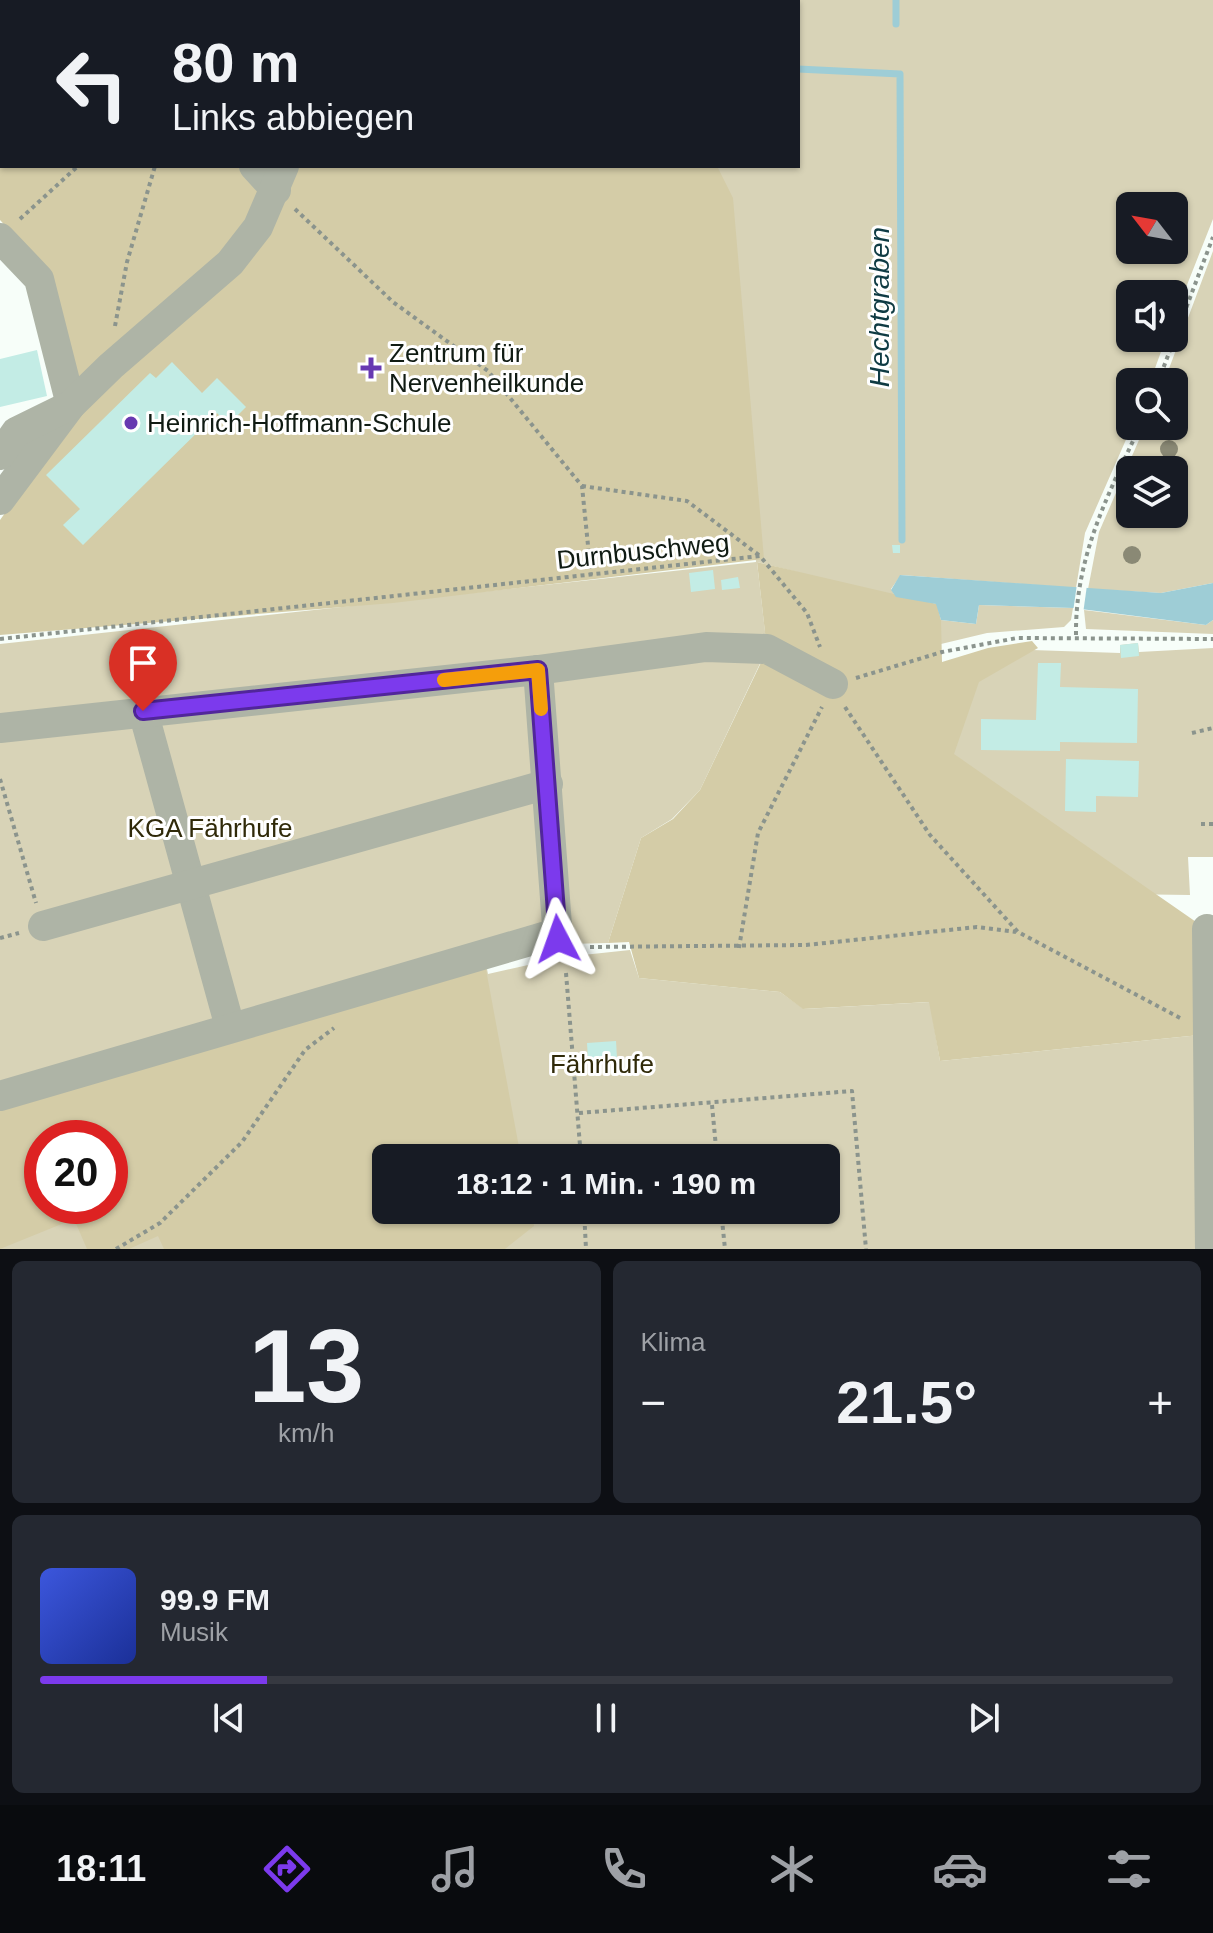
<!DOCTYPE html>
<html lang="de">
<head>
<meta charset="utf-8">
<style>
	:root { --surface:#171b24; --page:#242831; --text:#f1f3f6; --muted:#9ea1a6; --line:#363941; --accent:#7c3aed }
	body { margin:0; font-family:Arial,sans-serif; background:var(--page); color:var(--text); height:100vh; display:flex; flex-direction:column; font-size:30px; white-space:nowrap }
	* { box-sizing:border-box; margin:0 }
	p { font-size:26px; color:var(--muted) }
	.icon { flex:none; width:44px; height:44px; fill:none; stroke:currentColor; stroke-width:2; stroke-linecap:round; stroke-linejoin:round }
	.map { position:relative; height:1249px; overflow:hidden }
	.details { display:flex; flex-direction:column; gap:12px; padding:12px; background:#0d0f14; flex:1 }
	.details>* { flex:none }
	.guide { position:absolute; left:0px; top:0px; width:800px; height:168px; box-shadow:0 2px 6px #0004; background:#171b24; color:var(--text); overflow:hidden }
	.needle { width:52px; rotate:301deg }
	.fabs { position:absolute; left:1116px; top:192px; display:grid; gap:16px }
	.fabs a { display:grid; place-items:center; width:72px; height:72px; border-radius:12px; background:var(--surface); box-shadow:0 2px 6px #0004; font-size:40px }
	.speed { position:absolute; left:24px; top:1120px; display:flex; gap:16px; font-size:40px; font-weight:700; text-align:center }
	.speed>* { display:grid; place-content:center; width:104px; height:104px; border-radius:50%; background:var(--surface); box-shadow:0 2px 6px #0004; line-height:1 }
	.speed .limit { border:12px solid #d22; background:#fff; color:#111 }
	.pin { position:absolute; display:grid; place-items:center; width:68px; height:68px; color:#fff; margin:-82px -34px; border-radius:50% 50% 50% 0; rotate:-45deg; box-shadow:0 0 8px #0007 }
	.pin .icon { rotate:45deg }
	.me { position:absolute; width:88px; margin:-44px; rotate:356deg; stroke-linejoin:round; filter:drop-shadow(0 0 6px #0008) }
	.turn { display:flex; align-items:center; gap:28px; height:168px; padding:0 40px; font-size:36px }
	.turn .icon { width:104px; height:104px; stroke-width:2.5 }
	.turn b { display:block; font-size:56px; line-height:68px }
	.big { font-size:60px; font-weight:600; line-height:1.1 }
	.details .widget { flex:1; display:flex; flex-direction:column; justify-content:center; gap:12px; min-width:0; padding:0 28px; border-radius:12px; background:var(--page) }
	.details .dial { align-items:center; gap:0 }
	.dial b { font-size:104px; line-height:1 }
	.song { display:flex; align-items:center; gap:24px }
	.cover { width:96px; height:96px; border-radius:12px; background:linear-gradient(135deg,hsl(230 70% 55%),hsl(230 70% 35%)) }
	.played { height:8px; border-radius:4px; background:linear-gradient(90deg,var(--accent) 20%,var(--line) 20%) }
	.keys { display:flex; justify-content:space-around; direction:ltr }
	.heat { display:flex; justify-content:space-between; align-items:center; font-size:44px; direction:ltr }
	.details .tiles { flex:1; display:grid; gap:12px; grid-template-columns:1fr 1fr }
	.widget:last-child { grid-column:span 2 }
	.trip { position:absolute; left:372px; top:1144px; width:468px; height:80px; border-radius:12px; background:var(--surface); box-shadow:0 2px 6px #0004; font-weight:600; line-height:80px; text-align:center }
	.menu { display:flex; height:128px; justify-content:space-around; align-items:center; background:#090b0e; color:var(--muted) }
	.menu .icon { width:56px; height:56px }
	.menu .selected { color:var(--accent) }
	.menu b { font-size:36px; color:var(--text) }
	.map>svg:first-child { display:block }
	.green { fill:#d8d3b7; fill-rule:evenodd }
	.forest { fill:#d4cca7; fill-rule:evenodd }
	.water { fill:#9ecdd6 }
	.pier { fill:#f7fef9 }
	.lines { fill:none; stroke-linecap:round; stroke-linejoin:round }
	.stream { stroke:#9ecdd6; stroke-width:7 }
	.building { fill:#c3ece5 }
	.path { stroke:#8b948d; stroke-width:4; stroke-dasharray:4 4; stroke-linecap:butt }
	.minor { stroke:#aeb4a6; stroke-width:30 }
	.tree { fill:#8a8975 }
	.route-casing { stroke:#51269a; stroke-width:20 }
	.route { stroke:#7c3aed; stroke-width:14 }
	.slow { stroke:#f59e0b; stroke-width:14 }
	.poi-dot { fill:#6739b1; stroke:#fff; stroke-width:3 }
	.labels { text-anchor:middle; stroke-width:6; stroke-linejoin:round; paint-order:stroke }
	.poi-label { font-size:26px; fill:#101b13; stroke:#fff; text-anchor:start }
	.street-label { font-size:26px; fill:#101b13; stroke:#fff }
	.park-label { font-size:26px; fill:#302a09; stroke:#fff }
	.water-label { font-size:28px; font-style:italic; fill:#0f3b43; stroke:#fff }
</style>
</head>
<body>
<div class="map">
<svg width="1213" height="1249" viewBox="0 0 1213 1249">
	<rect width="100%" height="100%" fill="#f7fef9"/>
	<g class="green">
		<path d="M662 0H1213V219L1174 318V294H1130V338H1166L1150 382H1130L1132 426 1085 533 1076 588 901 575 891 589 896 597 757 562 767 649 700 790 672 819 641 838 608 943 568 944 486 964 488 974 564 957 630 950 639 978 780 992 804 1009 930 1002 940 1061 1200 1035 1201 1249H0V644L756 562 715 166H798V2ZM1130 206H1174V250H1130ZM42 1138H110V1206H42ZM386 1158H826V1210H386Z"/>
		<path d="M1213 251V583L1161 593 1088 589 1099 532 1145 426H1174V382H1164ZM1130 470H1174V514H1130Z"/>
		<polygon points="979,605 1073,608 1071,620 1064,627 987,633 941,644 941,620 976,624"/>
		<polygon points="1084,610 1206,625 1213,620 1213,634 1086,629"/>
		<polygon points="1138,643 1139,652 1213,648 1213,857 1188,857 1190,895 1119,894 951,804 951,696 1032,650 1120,653 1120,645"/>
	</g>
	<g class="forest">
		<polygon points="0,0 667,0 2,2 2,166 717,166 733,198 764,559 393,603 0,635 0,520 62,434 38,261 0,220"/>
		<polygon points="757,562 937,604 941,620 942,662 988,648 1032,641 1038,648 979,682 954,754 1199,924 1200,1035 940,1061 929,1002 803,1009 780,992 639,978 629,942 608,943 641,838 673,819 700,790 767,650"/>
		<path d="M485 964 521 1158H386V1210H531L534 1226 505 1249H164L158 1236 129 1249H87L74 1219 0 1249V1105ZM42 1138H110V1206H42Z"/>
	</g>
	<polygon class="water" points="900,575 1161,593 1213,583 1213,620 1206,625 1073,608 979,605 976,624 941,620 936,604 896,597 891,590"/>
	<polygon class="pier" points="1077,584 1087,585 1083,614 1073,612"/>
	<g class="lines">
		<g class="stream">
			<polyline points="632,0 633,2"/>
			<polyline points="896,0 896,24"/>
			<polyline points="798,69 900,74 902,540"/>
		</g>
	</g>
	<g class="building">
		<polygon points="37,350 47,396 0,407 0,359"/>
		<polygon points="172,362 202,393 217,378 246,407 228,425 217,413 83,545 63,525 80,509 46,475 150,373 156,378"/>
		<polygon points="892,545 900,545 900,553 893,553"/>
		<polygon points="713,570 715,589 691,592 689,573"/>
		<polygon points="738,577 740,588 722,590 721,580"/>
		<polygon points="1138,643 1139,656 1121,658 1120,645"/>
		<polygon points="1038,663 1061,663 1060,687 1138,689 1137,743 1060,742 1060,751 981,750 981,719 1036,720"/>
		<polygon points="1066,759 1139,761 1138,797 1096,796 1096,812 1065,811"/>
		<polygon points="616,1041 617,1058 588,1060 587,1043"/>
	</g>
	<g class="lines">
		<g class="path">
			<polyline points="381,0 385,2"/>
			<polyline points="295,209 393,302 488,371 582,486 591,575"/>
			<polyline points="20,219 78,166"/>
			<polyline points="115,326 127,262 155,166"/>
			<polyline points="1158,382 1213,237"/>
			<polyline points="582,486 687,501 760,556"/>
			<path d="M1076 635C1075 557 1108 495 1140 426"/>
			<polyline points="0,639 760,556 807,613 820,647"/>
			<polyline points="856,678 942,652 1017,638 1213,639"/>
			<polyline points="845,707 930,835 1018,932 1182,1019"/>
			<polyline points="1192,733 1213,728"/>
			<polyline points="0,779 36,903"/>
			<polyline points="1201,824 1213,824"/>
			<polyline points="0,938 19,933"/>
			<polyline points="590,947 806,945 977,927 1016,932"/>
			<polyline points="739,948 758,833 822,707"/>
			<polyline points="566,973 581,1158"/>
			<polyline points="712,1105 717,1158"/>
			<polyline points="579,1113 852,1091 866,1249"/>
			<polyline points="584,1210 586,1249"/>
			<polyline points="721,1210 725,1249"/>
			<polyline points="116,1249 160,1223 242,1142 305,1050 334,1028"/>
		</g>
		<g class="minor">
			<polyline points="138,0 138,2"/>
			<polyline points="272,0 272,2"/>
			<polyline points="254,166 276,190"/>
			<polyline points="0,238 39,279 71,405 0,500"/>
			<polyline points="0,455 16,432 71,405 111,366 230,263 258,227 284,166"/>
			<polyline points="538,670 558,939 563,947"/>
			<polyline points="143,711 230,1027"/>
			<polyline points="0,728 538,670 706,647 767,649 833,684"/>
			<polyline points="43,926 548,784"/>
			<polyline points="1207,929 1210,1249"/>
			<polyline points="0,1096 557,933"/>
		</g>
	</g>
	<g class="tree">
		<circle cx="1169" cy="449" r="9"/>
		<circle cx="1132" cy="555" r="9"/>
	</g>
	<g class="lines">
		<g class="route-casing">
			<polyline id="route" points="143,711 538,670 558,939"/>
		</g>
		<use href="#route" class="route"/>
		<polyline class="slow" points="444,680 538,670 541,709"/>
	</g>
	<g class="poi-dot">
		<path d="M367 356h8v8h8v8h-8v8h-8v-8h-8v-8h8z"/>
		<circle cx="131" cy="423" r="8"/>
	</g>
	<g class="labels">
		<g class="poi-label">
			<text x="389" y="362">Zentrum für<tspan x="389" dy="30">Nervenheilkunde</tspan></text>
			<text x="147" y="432">Heinrich-Hoffmann-Schule</text>
		</g>
		<g class="street-label">
			<text transform="translate(643 551) rotate(-6)" y="9">Durnbuschweg</text>
		</g>
		<g class="park-label">
			<text x="210" y="837">KGA Fährhufe</text>
			<text x="602" y="1073">Fährhufe</text>
		</g>
		<g class="water-label">
			<text transform="translate(879 307) rotate(-90)" y="10">Hechtgraben</text>
		</g>
	</g>
</svg>
<div class="fabs">
<a><svg class="needle" viewBox="-14 -14 28 28"><path d="M0-13l5 13h-10z" fill="#e53935"/><path d="M0 13l5-13h-10z" fill="#9ea1a6"/></svg></a>
<a><svg class="icon" aria-label="sound" viewBox="0 0 24 24"><path d="M4 9h4l5-4v14l-5-4H4zM17 9q2 3 0 6"/></svg></a>
<a><svg class="icon" aria-label="search" viewBox="0 0 24 24"><circle cx="10" cy="10" r="6"/><path d="M15 15l6 6"/></svg></a>
<a><svg class="icon" aria-label="layers" viewBox="0 0 24 24"><path d="M12 4l9 5-9 5-9-5zM3 14l9 5 9-5"/></svg></a>
</div>
<div class="speed"><div class="limit">20</div></div>
<div class="pin" style="left:143px;top:711px;background:#d93025"><svg class="icon" aria-label="arrive" viewBox="0 0 24 24"><path d="M6 21V4h12l-3 4 3 4H6"/></svg></div>
<svg class="me" style="left:558px;top:939px" viewBox="-20 -20 40 40"><path d="M0-17L14 15 0 8-14 15z" fill="#7c3aed" stroke="#fff" stroke-width="4"/></svg>
<div class="trip">18:12 · 1 Min. · 190 m</div>
<div class="guide">
<div class="turn"><svg class="icon" aria-label="left" viewBox="0 0 24 24"><path d="M17 20v-9H6M10 6l-5 5 5 5"/></svg><div><b>80 m</b>Links abbiegen</div></div>
</div>
</div>
<section class="details">
<div class="tiles">
<div class="widget dial"><b>13</b><p>km/h</p></div>
<div class="widget"><p>Klima</p>
<div class="heat"><a>−</a><b class="big">21.5°</b><a>+</a></div>
</div>
<div class="widget">
<div class="song"><i class="cover"></i><div><b>99.9 FM</b><p>Musik</p></div></div>
<div class="played"></div>
<div class="keys"><svg class="icon" aria-label="previous" viewBox="0 0 24 24"><path d="M18 5L8 12l10 7zM5 5v14"/></svg><svg class="icon" aria-label="pause" viewBox="0 0 24 24"><path d="M8 5v14M16 5v14"/></svg><svg class="icon" aria-label="next" viewBox="0 0 24 24"><path d="M6 5l10 7-10 7zM19 5v14"/></svg></div>
</div>
</div>
</section>
<nav class="menu">
<b>18:11</b>
<svg class="icon selected" aria-label="directions" viewBox="0 0 24 24"><path d="M12 3l9 9-9 9-9-9zM9 14v-3h6M13 9l2 2-2 2"/></svg>
<svg class="icon" aria-label="music" viewBox="0 0 24 24"><path d="M9 18V5l10-2v13"/><circle cx="6" cy="18" r="3"/><circle cx="16" cy="16" r="3"/></svg>
<svg class="icon" aria-label="phone" viewBox="0 0 24 24"><path d="M5 4h4l2 5-3 2q2 4 5 5l2-3 5 2v4C11 20 4 13 5 4z"/></svg>
<svg class="icon" aria-label="climate" viewBox="0 0 24 24"><path d="M12 3v18M4 7l16 10M4 17L20 7"/></svg>
<svg class="icon" aria-label="car" viewBox="0 0 24 24"><path d="M5 17H2v-5l4-1 3-4h7l3 4 3 1v5h-3M9 17h6M6 11h13"/><circle cx="7" cy="17" r="2"/><circle cx="17" cy="17" r="2"/></svg>
<svg class="icon" aria-label="filters" viewBox="0 0 24 24"><path d="M4 7h16M4 17h16"/><circle cx="9" cy="7" r="2"/><circle cx="15" cy="17" r="2"/></svg>
</nav>
</body>
</html>
